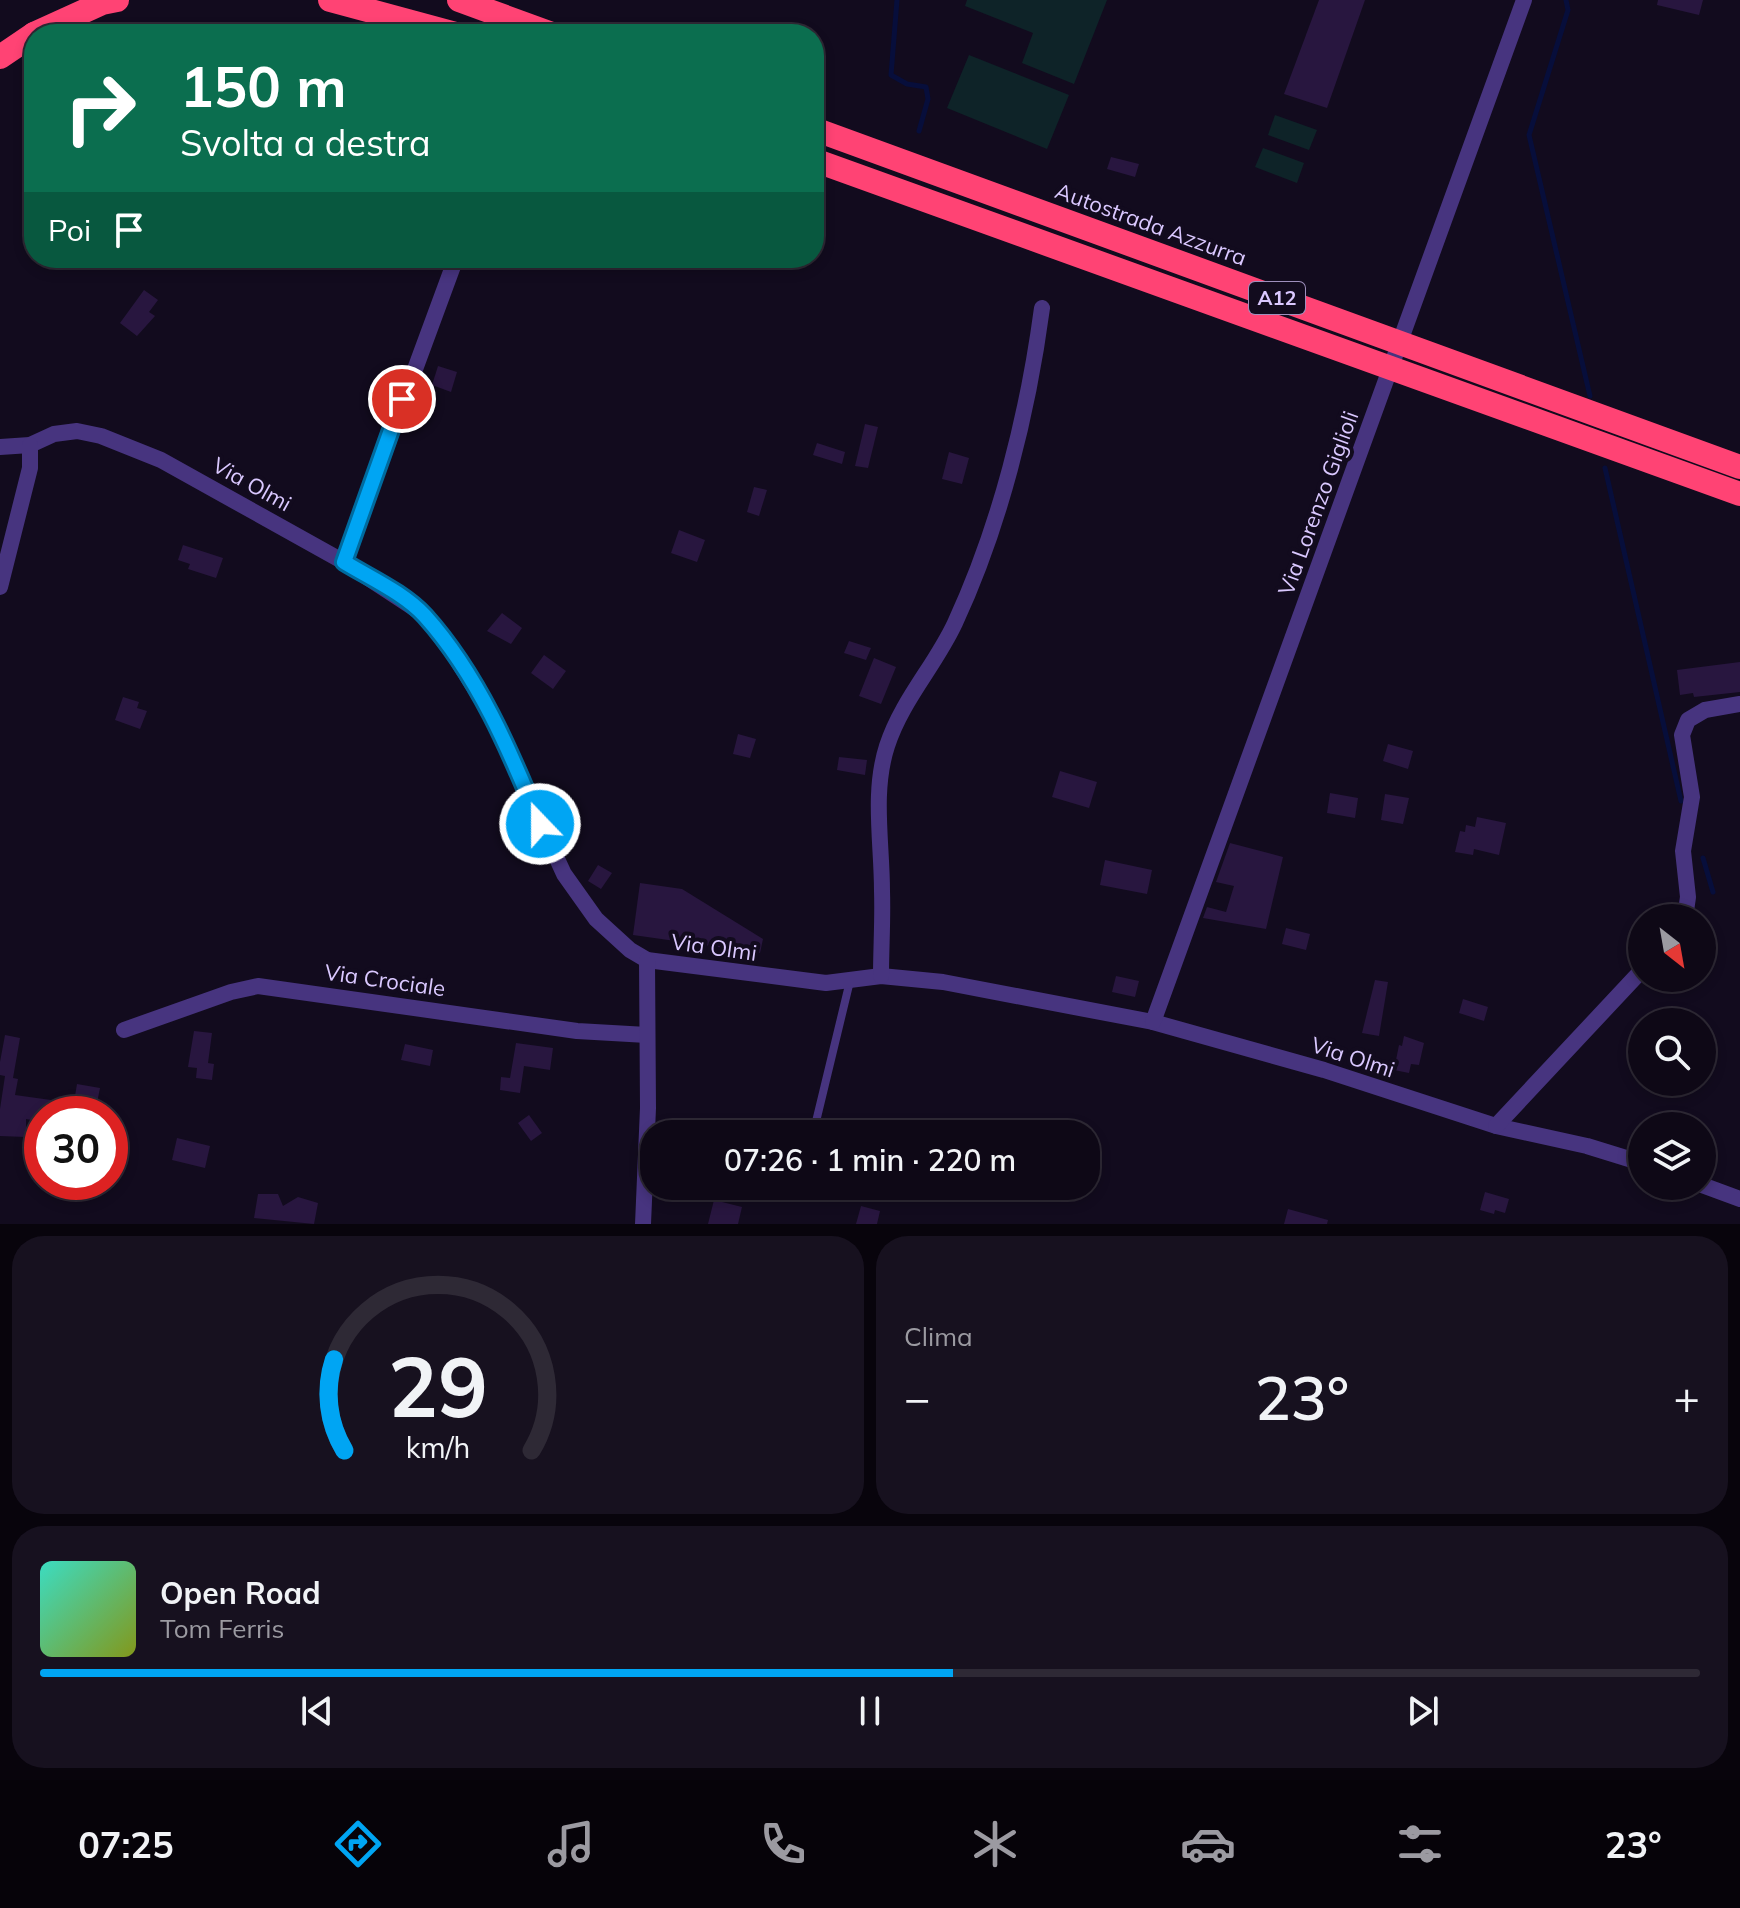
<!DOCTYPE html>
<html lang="it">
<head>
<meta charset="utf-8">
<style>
	:root { --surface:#0e0816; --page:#17111f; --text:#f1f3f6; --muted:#9b9aa1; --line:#2e2935; --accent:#00a5f3 }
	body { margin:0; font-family:Mulish,sans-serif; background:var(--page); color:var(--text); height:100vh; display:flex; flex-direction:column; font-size:30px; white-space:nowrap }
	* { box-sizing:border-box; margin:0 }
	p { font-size:26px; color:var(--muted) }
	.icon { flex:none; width:44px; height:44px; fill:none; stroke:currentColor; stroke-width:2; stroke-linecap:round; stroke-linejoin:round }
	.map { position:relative; height:1224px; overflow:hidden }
	.side { display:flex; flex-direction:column; gap:12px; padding:12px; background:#08040c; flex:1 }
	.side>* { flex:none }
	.guide { position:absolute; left:24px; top:24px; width:800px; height:244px; border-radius:32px; box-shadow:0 4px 12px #0003,0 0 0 2px var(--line); background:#0b6e4f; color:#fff; overflow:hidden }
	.needle { width:52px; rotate:149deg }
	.tools { position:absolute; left:1628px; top:904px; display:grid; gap:16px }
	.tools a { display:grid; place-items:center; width:88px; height:88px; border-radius:50%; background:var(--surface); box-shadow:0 4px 12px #0003,0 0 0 2px var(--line); font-size:40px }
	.speed { position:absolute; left:24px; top:1096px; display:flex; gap:16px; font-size:40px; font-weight:700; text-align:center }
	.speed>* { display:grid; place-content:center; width:104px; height:104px; border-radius:50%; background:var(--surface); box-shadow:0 4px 12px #0003,0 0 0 2px var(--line); line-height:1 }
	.speed .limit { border:12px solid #d22; background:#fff; color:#111 }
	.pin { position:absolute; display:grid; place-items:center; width:68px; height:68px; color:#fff; margin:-34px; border:4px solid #fff; border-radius:50%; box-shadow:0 2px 8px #0007 }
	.me { position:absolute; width:88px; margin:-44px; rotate:338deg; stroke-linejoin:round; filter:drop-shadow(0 0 6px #0008) }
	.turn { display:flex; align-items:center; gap:28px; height:168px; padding:0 24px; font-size:36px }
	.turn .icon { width:104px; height:104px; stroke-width:2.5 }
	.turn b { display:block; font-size:56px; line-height:68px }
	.then { display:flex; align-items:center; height:76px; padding:0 24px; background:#0003; gap:16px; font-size:30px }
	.big { font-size:60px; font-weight:600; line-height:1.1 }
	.side .tile { flex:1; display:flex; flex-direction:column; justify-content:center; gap:12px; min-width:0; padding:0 28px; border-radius:32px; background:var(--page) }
	.side .dial { align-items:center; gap:0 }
	.dial svg { height:208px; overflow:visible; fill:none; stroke:var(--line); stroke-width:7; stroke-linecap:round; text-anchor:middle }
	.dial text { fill:var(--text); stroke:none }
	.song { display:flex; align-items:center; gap:24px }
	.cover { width:96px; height:96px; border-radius:12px; background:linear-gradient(135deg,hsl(170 70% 55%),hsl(70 70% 35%)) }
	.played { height:8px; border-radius:4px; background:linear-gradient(90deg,var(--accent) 55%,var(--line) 55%) }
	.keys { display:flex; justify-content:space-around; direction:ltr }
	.heat { display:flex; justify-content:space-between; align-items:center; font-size:44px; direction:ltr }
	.side .tiles { flex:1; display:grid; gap:12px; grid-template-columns:1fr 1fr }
	.tile:last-child { grid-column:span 2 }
	.trip { position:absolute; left:640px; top:1120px; width:460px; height:80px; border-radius:32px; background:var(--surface); box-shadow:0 4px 12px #0003,0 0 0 2px var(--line); font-weight:600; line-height:80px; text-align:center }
	.tabs { display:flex; height:128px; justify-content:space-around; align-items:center; background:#060309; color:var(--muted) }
	.tabs .icon { width:56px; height:56px }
	.tabs .on { color:var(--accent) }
	.tabs b { font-size:36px; color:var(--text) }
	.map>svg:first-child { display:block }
	.green { fill:#0e2328 }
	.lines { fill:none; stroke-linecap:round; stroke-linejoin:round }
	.stream { stroke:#070e3b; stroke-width:5 }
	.building { fill:#28163f }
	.service { stroke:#47347f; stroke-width:8 }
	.minor { stroke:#47347f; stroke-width:16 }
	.motorway { stroke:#ff4374; stroke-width:24 }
	.route-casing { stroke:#006b9e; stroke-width:20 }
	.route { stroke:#00a5f3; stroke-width:14 }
	.labels { text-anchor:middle; stroke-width:8; stroke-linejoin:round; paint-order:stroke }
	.shield { fill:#120b1e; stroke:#9e8fbc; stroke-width:2 }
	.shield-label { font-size:20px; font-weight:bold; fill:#dac8ff }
	.street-label { font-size:22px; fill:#dac8ff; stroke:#120b1e }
</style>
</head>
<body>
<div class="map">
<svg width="1740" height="1224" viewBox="0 0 1740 1224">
	<rect width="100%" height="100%" fill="#120b1e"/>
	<g class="green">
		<polygon points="967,0 1107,0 1074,84 1022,63 1033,33 965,6"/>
		<polygon points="969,55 1069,95 1047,149 947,108"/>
		<polygon points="1275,115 1317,130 1309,150 1268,135"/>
		<polygon points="1263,148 1304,163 1297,183 1255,167"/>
	</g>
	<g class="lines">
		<g class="stream">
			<polyline points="897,0 891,75 907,84 926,87 928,99 919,131"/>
			<polyline points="1566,0 1568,10 1529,135 1590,396"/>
			<polyline points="1605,468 1681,801"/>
			<polyline points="1703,858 1713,892"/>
		</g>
	</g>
	<g class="building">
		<polygon points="1319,0 1365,0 1327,108 1284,94"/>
		<polygon points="1658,0 1703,0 1699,15 1657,5"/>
		<polygon points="1111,157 1139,164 1135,177 1107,169"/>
		<polygon points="144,290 158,300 149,312 155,316 137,336 120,323"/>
		<polygon points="438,366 457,372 451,392 432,385"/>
		<polygon points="865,424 878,427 868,468 855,466"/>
		<polygon points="817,443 845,452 842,464 813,455"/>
		<polygon points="949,452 969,458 962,484 942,479"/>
		<polygon points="754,487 767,490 759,516 747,512"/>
		<polygon points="679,530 705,540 697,562 671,553"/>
		<polygon points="183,545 223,558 216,578 188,569 190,564 178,560"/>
		<polygon points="502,613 522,628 511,644 487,631"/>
		<polygon points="849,641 871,648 866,660 844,653"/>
		<polygon points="544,655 566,671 553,689 531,673"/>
		<polygon points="874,658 896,667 881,704 859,696"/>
		<polygon points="1740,662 1740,692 1694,697 1693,693 1680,695 1677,670"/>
		<polygon points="123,697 139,702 137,708 147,711 140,729 115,720"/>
		<polygon points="738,734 756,739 750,758 733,754"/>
		<polygon points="1388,744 1413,751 1408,769 1383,761"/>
		<polygon points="839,757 867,760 865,775 837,770"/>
		<polygon points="1060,771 1097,782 1089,808 1052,797"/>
		<polygon points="1330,793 1358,798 1355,818 1327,813"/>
		<polygon points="1385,794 1409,798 1403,824 1381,820"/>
		<polygon points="1477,817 1506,823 1499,855 1474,849 1473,855 1455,852 1460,831 1465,832 1466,825 1475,827"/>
		<polygon points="1230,843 1283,857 1266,929 1203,918 1207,907 1226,912 1234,886 1216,882"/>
		<polygon points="1105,860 1152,870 1147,894 1100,885"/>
		<polygon points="598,865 612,873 601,889 588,881"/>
		<polygon points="640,883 682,889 763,939 760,953 633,935"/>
		<polygon points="1286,928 1310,934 1306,950 1282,944"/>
		<polygon points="1116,976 1139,981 1135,997 1112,992"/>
		<polygon points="1375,980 1388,982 1379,1036 1362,1033"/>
		<polygon points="1463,999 1488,1007 1484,1021 1459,1013"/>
		<polygon points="194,1031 212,1033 208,1063 214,1064 212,1080 196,1078 197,1068 188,1067"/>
		<polygon points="5,1035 20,1038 13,1078 18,1079 15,1095 58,1101 56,1114 42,1114 42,1122 26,1119 26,1137 0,1136 0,1109 5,1076 0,1075 0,1062"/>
		<polygon points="1404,1036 1424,1043 1419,1065 1411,1064 1409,1073 1394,1070 1399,1045 1402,1046"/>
		<polygon points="516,1043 553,1048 550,1070 524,1066 520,1093 500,1090 501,1077 510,1078"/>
		<polygon points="405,1044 433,1050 430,1066 401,1060"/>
		<polygon points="77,1084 100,1088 95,1113 73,1108"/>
		<polygon points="529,1115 542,1133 531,1141 518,1123"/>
		<polygon points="177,1138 210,1146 205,1168 172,1160"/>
		<polygon points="1485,1192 1509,1199 1505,1213 1495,1210 1494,1214 1480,1210"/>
		<polygon points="258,1194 278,1194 283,1206 298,1197 318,1203 314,1224 254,1218"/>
		<polygon points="714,1200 742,1207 738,1224 708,1224"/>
		<polygon points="861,1206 880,1211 877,1224 856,1224"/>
		<polygon points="1288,1209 1328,1220 1327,1224 1284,1224"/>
	</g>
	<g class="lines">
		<polyline class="service" points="813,1134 850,981"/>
		<g class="minor">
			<polyline points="0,447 30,445 54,434 77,431 101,436 161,460 344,562 423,614 454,655 490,713 564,874 596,919 630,950 647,960 826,983 881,976 943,982 1153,1022 1324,1070 1496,1126 1587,1146 1642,1163"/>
			<polyline points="344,562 456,258"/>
			<polyline points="0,587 30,468 30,445"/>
			<polyline points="1685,918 1688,897 1683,851 1692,797 1682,735 1688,720 1705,710 1740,704"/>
			<path d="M881 976C881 948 883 919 882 891 882 843 872 792 887 746 902 700 935 666 955 623 1000 526 1028 413 1042 308"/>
			<polyline points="1153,1022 1524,0"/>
			<polyline points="124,1030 231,992 258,986 577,1031 647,1035"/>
			<polyline points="1496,1126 1642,970"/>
			<polyline points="1702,1185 1740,1199"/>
			<polyline points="643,1224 648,1108 647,960"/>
		</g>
		<g class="motorway">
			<polyline points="330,0 456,34"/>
			<polyline points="459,0 552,34"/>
			<polyline points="34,34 102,3 117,0"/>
			<polyline points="0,57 34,34"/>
			<polyline points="814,129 1740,467"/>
			<polyline points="814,160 1740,494"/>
		</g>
	</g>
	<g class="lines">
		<g class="route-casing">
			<path id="route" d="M402 399 344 562C370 578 404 593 425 616 478 675 510 751 540 824"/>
		</g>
		<use href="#route" class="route"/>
	</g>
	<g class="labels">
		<rect class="shield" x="1249" y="282" width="56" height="32" rx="6"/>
		<g class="shield-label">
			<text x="1277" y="305">A12</text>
		</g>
		<g class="street-label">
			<text transform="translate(1151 224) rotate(20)" y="8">Autostrada Azzurra</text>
			<text transform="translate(252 484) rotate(29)" y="8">Via Olmi</text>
			<text transform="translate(1318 503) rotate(-70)" y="8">Via Lorenzo Giglioli</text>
			<text transform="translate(714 947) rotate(8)" y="8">Via Olmi</text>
			<text transform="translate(385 980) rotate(8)" y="8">Via Crociale</text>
			<text transform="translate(1353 1057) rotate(18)" y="8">Via Olmi</text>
		</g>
	</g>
</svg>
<div class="tools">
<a><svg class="needle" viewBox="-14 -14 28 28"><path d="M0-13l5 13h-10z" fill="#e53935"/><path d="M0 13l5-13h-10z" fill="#9b9aa1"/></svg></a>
<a><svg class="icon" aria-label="search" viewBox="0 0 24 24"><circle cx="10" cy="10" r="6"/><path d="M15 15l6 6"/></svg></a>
<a><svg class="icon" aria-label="layers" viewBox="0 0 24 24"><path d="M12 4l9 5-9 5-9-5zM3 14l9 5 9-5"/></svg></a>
</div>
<div class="speed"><div class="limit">30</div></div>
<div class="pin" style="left:402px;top:399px;background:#d93025"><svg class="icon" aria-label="arrive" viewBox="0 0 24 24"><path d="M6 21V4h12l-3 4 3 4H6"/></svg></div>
<svg class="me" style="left:540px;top:824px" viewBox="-20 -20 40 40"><circle r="17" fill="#00a5f3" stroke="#fff" stroke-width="3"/><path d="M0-11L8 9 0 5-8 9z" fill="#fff"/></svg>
<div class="trip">07:26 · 1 min · 220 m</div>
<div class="guide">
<div class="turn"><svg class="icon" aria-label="right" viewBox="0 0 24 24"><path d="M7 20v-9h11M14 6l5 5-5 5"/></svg><div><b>150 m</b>Svolta a destra</div></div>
<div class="then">Poi<svg class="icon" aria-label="arrive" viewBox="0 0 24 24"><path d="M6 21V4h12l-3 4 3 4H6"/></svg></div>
</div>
</div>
<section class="side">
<div class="tiles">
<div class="tile dial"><svg viewBox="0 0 100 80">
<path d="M14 69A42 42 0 1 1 86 69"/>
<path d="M14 69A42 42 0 0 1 10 34" stroke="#00a5f3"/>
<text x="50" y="56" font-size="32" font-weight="700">29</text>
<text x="50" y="72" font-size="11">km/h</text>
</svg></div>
<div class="tile"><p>Clima</p>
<div class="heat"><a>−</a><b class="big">23°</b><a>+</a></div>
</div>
<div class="tile">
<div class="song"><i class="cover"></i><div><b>Open Road</b><p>Tom Ferris</p></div></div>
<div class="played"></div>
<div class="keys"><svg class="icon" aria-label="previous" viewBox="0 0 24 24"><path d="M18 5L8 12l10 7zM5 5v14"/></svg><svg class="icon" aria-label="pause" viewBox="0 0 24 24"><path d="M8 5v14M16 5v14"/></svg><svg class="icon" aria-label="next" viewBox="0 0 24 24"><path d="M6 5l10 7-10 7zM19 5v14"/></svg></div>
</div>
</div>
</section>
<nav class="tabs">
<b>07:25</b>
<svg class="icon on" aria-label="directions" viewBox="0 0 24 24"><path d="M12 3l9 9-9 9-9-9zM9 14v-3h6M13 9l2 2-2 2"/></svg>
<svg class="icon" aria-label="music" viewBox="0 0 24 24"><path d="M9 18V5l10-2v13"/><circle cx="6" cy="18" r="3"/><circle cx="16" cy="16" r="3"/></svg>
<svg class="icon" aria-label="phone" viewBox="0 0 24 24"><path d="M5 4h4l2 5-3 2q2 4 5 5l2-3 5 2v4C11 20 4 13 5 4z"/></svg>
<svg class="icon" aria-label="climate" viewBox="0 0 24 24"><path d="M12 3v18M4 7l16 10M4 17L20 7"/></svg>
<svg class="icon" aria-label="car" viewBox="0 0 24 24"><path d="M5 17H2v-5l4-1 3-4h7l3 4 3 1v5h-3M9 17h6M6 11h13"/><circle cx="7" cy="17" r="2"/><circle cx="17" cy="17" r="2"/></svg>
<svg class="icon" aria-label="filters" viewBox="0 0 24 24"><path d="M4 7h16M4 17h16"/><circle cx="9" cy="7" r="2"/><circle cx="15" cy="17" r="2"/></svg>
<b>23°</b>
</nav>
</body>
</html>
